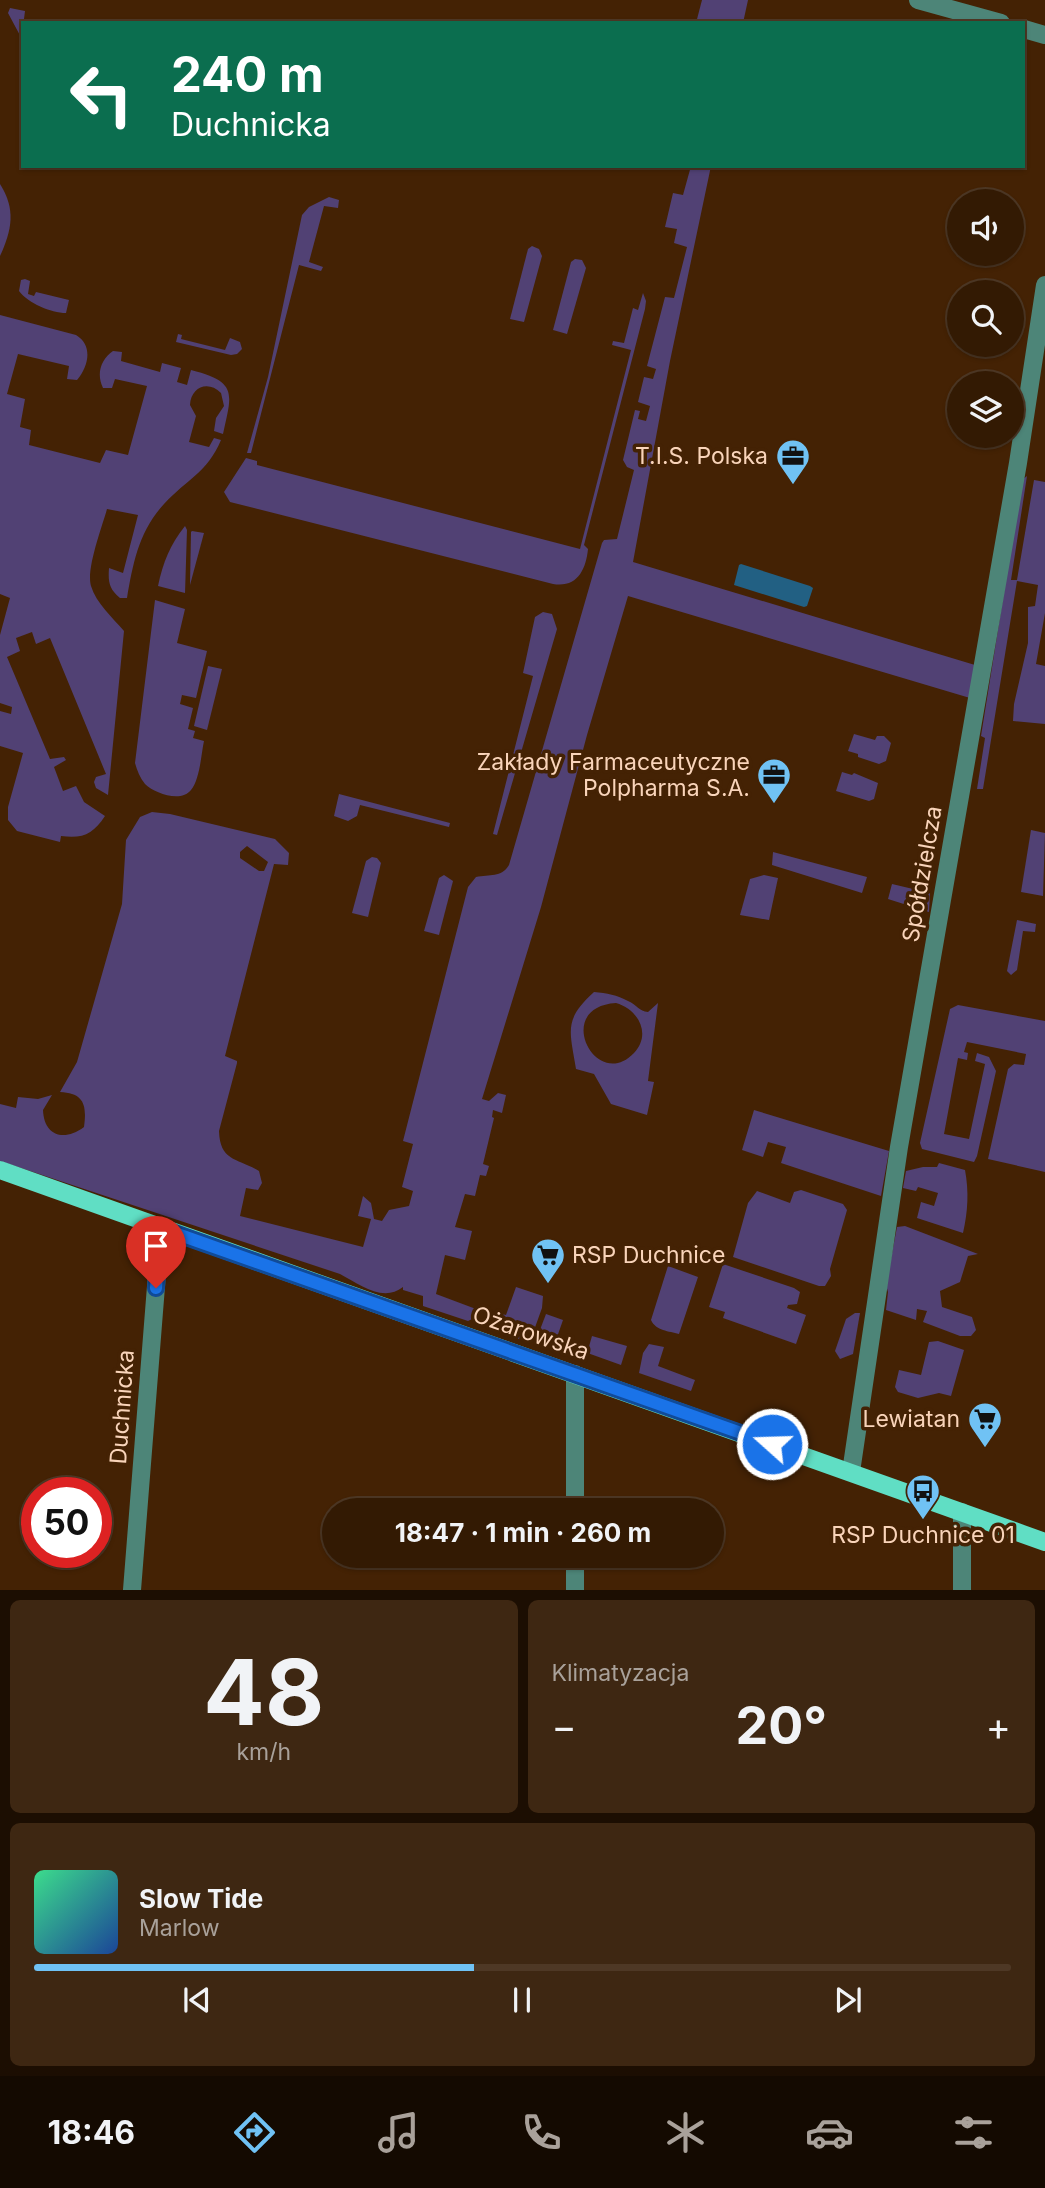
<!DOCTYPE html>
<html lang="pl">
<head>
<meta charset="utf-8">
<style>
	:root { --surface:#331a03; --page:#3e2712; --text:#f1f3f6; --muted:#a9a19a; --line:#4e3825; --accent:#70c2f4 }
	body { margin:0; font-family:Inter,sans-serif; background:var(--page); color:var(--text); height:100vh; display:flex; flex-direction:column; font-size:26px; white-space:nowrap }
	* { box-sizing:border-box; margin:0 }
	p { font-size:23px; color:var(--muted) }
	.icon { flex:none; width:38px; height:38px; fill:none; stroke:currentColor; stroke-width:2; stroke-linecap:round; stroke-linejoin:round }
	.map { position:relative; height:1590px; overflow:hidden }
	.panel { display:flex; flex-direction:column; gap:10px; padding:10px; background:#1c0e02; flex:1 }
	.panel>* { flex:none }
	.top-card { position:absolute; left:21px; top:21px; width:1004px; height:147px; border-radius:0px; box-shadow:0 2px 5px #0004,0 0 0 2px var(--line); background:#0b6e4f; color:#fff; overflow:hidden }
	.tools { position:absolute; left:947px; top:189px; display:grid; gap:14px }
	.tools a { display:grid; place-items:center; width:77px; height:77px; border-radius:50%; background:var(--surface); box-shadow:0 2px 5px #0004,0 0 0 2px var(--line); font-size:35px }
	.speed { position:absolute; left:21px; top:1477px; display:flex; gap:14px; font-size:35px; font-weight:700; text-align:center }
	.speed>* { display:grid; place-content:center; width:91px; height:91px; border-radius:50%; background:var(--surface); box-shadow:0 2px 5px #0004,0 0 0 2px var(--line); line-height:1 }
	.speed .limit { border:10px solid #d22; background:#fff; color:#111 }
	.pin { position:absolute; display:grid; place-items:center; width:60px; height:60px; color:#fff; margin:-72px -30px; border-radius:50% 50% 50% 0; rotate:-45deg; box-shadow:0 0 7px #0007 }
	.pin .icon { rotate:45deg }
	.me { position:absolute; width:77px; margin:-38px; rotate:290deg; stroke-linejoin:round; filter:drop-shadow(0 0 5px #0008) }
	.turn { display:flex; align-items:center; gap:24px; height:147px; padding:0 35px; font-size:32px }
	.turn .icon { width:91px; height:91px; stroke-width:2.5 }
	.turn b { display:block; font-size:49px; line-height:60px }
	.big { font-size:52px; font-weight:700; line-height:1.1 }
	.panel .card { flex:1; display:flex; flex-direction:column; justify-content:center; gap:10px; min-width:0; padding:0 24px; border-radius:10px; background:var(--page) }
	.panel .dial { align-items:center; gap:0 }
	.dial b { font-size:91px; line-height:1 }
	.song { display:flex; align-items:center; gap:21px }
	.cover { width:84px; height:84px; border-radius:10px; background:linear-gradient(135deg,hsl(150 70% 55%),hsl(220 70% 35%)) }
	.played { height:7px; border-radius:4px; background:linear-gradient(90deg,var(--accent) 45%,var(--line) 45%) }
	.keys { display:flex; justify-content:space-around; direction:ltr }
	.heat { display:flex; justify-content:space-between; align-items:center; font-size:38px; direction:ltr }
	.panel .tiles { flex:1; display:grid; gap:10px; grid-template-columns:1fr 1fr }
	.card:last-child { grid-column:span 2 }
	.trip { position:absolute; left:322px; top:1498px; width:402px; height:70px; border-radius:35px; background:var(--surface); box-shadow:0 2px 5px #0004,0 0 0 2px var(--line); font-weight:700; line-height:70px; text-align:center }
	.tabs { display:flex; height:112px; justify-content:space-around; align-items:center; background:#140a01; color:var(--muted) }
	.tabs .icon { width:49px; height:49px }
	.tabs .current { color:var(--accent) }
	.tabs b { font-size:32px; color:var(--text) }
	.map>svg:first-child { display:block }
	.green { fill:#514174; fill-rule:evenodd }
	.water { fill:#226083 }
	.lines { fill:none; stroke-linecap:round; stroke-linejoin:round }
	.minor { stroke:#4d8578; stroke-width:18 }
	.major { stroke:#60dec4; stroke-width:18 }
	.route-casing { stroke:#114b97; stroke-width:18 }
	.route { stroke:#1a73e8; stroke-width:12 }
	.labels { text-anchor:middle; stroke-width:7; stroke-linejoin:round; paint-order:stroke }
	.poi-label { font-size:23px; fill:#f9d4ba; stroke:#442204; text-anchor:end }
	.street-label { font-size:23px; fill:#f9d4ba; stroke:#442204 }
</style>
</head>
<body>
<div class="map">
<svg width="1045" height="1590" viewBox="0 0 1045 1590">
	<rect width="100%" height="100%" fill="#442204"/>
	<g class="green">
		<polygon points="702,0 748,0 743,23 696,23"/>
		<polygon points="10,8 25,11 24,19 37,23 23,23 23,41 8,13"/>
		<path d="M691 166H711L670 361 633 562 975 665 970 698 628 596 587 735 541 907 482 1099 489 1101 498 1093 506 1095 502 1113 493 1110 492 1117 494 1118 483 1164 489 1166 486 1176 480 1175 475 1196 465 1194 455 1227 472 1231 465 1260 445 1255 436 1294 476 1309 474 1318 468 1321 423 1306V1296L403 1290V1287C383 1303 359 1284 340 1274L0 1161V1104L16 1108 18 1097 38 1099 52 1095 43 1110C44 1136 64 1142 84 1127 87 1105 84 1093 60 1092L77 1062 122 904 126 840 140 817 152 812 170 814 275 839 289 853 288 865 274 864 225 1056 237 1061V1063L219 1131C220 1162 238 1158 259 1171L262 1183 258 1190 246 1188 240 1216 363 1247 371 1219 358 1216 363 1196 371 1203 374 1219 382 1221 389 1210 409 1206 413 1191 402 1187 413 1144 403 1141 468 887 476 877C490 874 501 878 509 865L602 543 604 540 617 539 634 470 627 467 623 460 635 410 640 411 638 419 646 421 650 406 638 402 644 377 653 379 656 369 647 366 665 297 674 298 687 247 674 243 677 229 665 227 673 193 683 195ZM247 846 268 862 264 871H259L240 858V852Z"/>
		<path d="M0 184C16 209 12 230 0 256Z"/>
		<polygon points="329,197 339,200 338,208 324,206 309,262 323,267 321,271 299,265 251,453 247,453 268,377 302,215 309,207"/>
		<polygon points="532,246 539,249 542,256 524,322 510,319 528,249"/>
		<polygon points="575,259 582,260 586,268 567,334 553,330 571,262"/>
		<path d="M25 279 30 281 28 294 34 296 36 292 69 300 66 313C51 313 28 303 19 291L21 280Z"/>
		<path d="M643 293 646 301 645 309 584 545 588 549C586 570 577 588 553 584L230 502 224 492 246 458 257 461V465L580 549 631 350 612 345 613 341 624 343 633 308 638 310Z"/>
		<path d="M0 315 76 335C93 345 89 366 77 380L67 379 69 366 18 354 7 394 25 399 20 427 31 430 29 445 100 463 106 450 128 455 147 386 115 379 112 388H103C96 374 101 359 113 351L122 352 121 361 160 372 162 363 181 368 177 382 187 385 191 370C238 382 232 393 223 434L214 431 216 418 224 406 221 393C208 380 191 387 190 405L196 416 189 442 209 447 214 438 221 440C207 473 187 479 164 504 139 531 133 563 127 598H120C109 589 108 582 109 568L123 573 138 515 107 509C102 527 86 569 91 586 96 603 113 618 124 631L108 795 96 788 94 782 96 777 106 774 50 638 36 644 32 632 16 638 20 651 7 657 50 759 64 757 66 760 54 767 63 791 76 786 84 802 105 816C93 834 83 839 61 836L60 842 17 831 8 820V807L23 753 0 746V711L11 714 12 707 0 703V635L10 598 0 594Z"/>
		<polygon points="178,334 182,335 181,339 225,350 230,338 240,342 242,349 237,354 231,355 176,342"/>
		<polygon points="1027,476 1011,580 1017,580 1034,480 1045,482 1045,613 1036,664 1045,666 1045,724 1013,721 1014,704 1028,643 1028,607 1035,606 1038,585 1017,581 983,789 977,789 985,738 981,736 1021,486 1022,480"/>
		<path d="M185 526 187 530 185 593 158 586C163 562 170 545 185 526Z"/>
		<polygon points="192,531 204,533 190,585 191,532"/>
		<path d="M155 600 185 609 177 643 207 651 196 698 182 695 180 704 193 708 188 729 195 731 193 738 204 741C201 755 200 779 191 790 181 803 154 793 145 784 140 778 137 770 135 763Z"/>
		<polygon points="543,612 552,614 557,629 497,835 493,834 533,676 523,673 535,617"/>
		<polygon points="208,666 222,669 207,730 194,726"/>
		<polygon points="854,734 875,740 877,736 884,736 891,743 886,761 879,764 858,757 858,754 848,751"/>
		<polygon points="842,772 852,775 854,773 878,783 874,799 869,801 836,791"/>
		<polygon points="339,794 450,823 449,827 360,805 357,816 348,821 334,816"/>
		<polygon points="1031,830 1045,833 1043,896 1021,892"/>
		<polygon points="773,852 867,877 862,893 772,865"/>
		<polygon points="372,857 377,858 381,863 368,917 352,913 366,861"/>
		<polygon points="444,875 453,881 439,935 424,931 439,878"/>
		<polygon points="764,875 778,878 769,920 740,915 750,879"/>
		<polygon points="892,884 930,893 929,912 888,899"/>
		<polygon points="1017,920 1036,924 1035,932 1023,931 1017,970 1011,975 1007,971"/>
		<path d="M594 992C607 993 617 995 628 1001 637 1005 639 1011 648 1012L658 1003 648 1081 654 1082 647 1115 611 1104 594 1074 576 1069C570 1031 563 1020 594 992ZM616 1003C638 1009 652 1034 634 1053 596 1093 552 1007 616 1003Z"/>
		<polygon points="958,1005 1045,1021 1045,1172 988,1159 1008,1069 1014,1064 1024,1065 1026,1054 967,1042 964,1052 968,1053 967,1060 958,1058 944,1134 969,1139 985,1064 975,1061 977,1053 989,1057 996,1071 977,1156 974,1162 922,1149 920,1143 950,1009"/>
		<polygon points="754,1110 889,1151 881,1196 781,1163 786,1147 768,1142 763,1157 742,1150"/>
		<path d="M939 1163 965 1170C969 1192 968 1211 963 1233L917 1218 921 1202 934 1206 938 1193 918 1187 916 1191 903 1188 906 1171 923 1167H937Z"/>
		<polygon points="801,1190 843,1204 847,1210 830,1269 831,1276 825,1286 819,1286 733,1257 748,1203 757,1191 790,1203 794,1192"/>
		<polygon points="905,1226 978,1254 968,1256 960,1282 940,1291 942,1307 972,1317 976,1330 971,1336 960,1336 923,1322 927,1311 917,1309 916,1320 886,1310 888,1292 886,1285 897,1227"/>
		<polygon points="723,1264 794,1288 800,1292 797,1304 788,1305 787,1308 806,1315 796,1344 723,1318 725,1312 709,1307"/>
		<path d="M668 1266 698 1277 679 1334C669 1331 656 1331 651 1320Z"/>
		<polygon points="516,1287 543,1296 542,1308 533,1333 523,1330 519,1339 490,1330 494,1312 506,1315"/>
		<polygon points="855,1313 860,1313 853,1354 840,1359 835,1351 846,1319"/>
		<polygon points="546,1314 563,1320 556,1340 553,1341 538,1335"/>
		<polygon points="592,1336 627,1346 621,1365 568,1346 568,1343 588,1350"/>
		<polygon points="938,1341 964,1350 951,1396 939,1393 918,1398 898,1392 895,1387 899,1370 921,1375 929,1342"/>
		<polygon points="649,1344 664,1347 658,1366 695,1380 691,1391 639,1373 643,1353"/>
	</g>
	<polygon class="water" points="741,564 810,586 813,588 807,606 804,607 734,585 739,565"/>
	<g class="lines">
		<g class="minor">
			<polyline points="918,0 1001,23"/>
			<polyline points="1024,29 1045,35"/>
			<polyline points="575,1374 575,1510"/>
			<polyline points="851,1472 899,1147 1018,463 1045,285"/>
			<polyline points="575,1556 575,1590"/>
			<polyline points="132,1590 158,1261 166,1230"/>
			<polyline points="962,1590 962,1512"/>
		</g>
		<polyline class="major" points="0,1170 1045,1542"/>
	</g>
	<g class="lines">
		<g class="route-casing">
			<polyline id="route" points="156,1288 158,1261 166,1230 772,1444"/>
		</g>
		<use href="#route" class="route"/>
	</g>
	<defs>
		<g id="office-pin" transform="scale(1.75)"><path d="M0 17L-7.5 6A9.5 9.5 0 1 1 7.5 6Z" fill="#70c2f4" stroke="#442204"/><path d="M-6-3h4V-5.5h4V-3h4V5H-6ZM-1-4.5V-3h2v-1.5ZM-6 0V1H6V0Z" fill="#111"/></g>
		<g id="supermarket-pin" transform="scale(1.75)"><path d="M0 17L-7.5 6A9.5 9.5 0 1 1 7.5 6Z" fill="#70c2f4" stroke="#442204"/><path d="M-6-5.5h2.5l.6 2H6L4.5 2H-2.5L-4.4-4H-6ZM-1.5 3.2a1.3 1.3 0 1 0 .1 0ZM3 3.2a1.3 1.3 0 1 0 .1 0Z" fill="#111"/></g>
		<g id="bus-pin" transform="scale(1.75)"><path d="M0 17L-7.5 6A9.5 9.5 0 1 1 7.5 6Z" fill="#70c2f4" stroke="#442204"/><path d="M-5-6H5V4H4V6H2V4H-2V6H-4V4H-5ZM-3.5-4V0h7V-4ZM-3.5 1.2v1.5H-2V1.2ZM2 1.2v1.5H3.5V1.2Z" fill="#111"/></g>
	</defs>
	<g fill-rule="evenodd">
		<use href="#office-pin" x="793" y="456"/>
		<use href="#office-pin" x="774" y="775"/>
		<use href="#supermarket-pin" x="548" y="1255"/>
		<use href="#supermarket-pin" x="985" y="1419"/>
		<use href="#bus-pin" x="923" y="1491"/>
	</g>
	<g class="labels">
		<g class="poi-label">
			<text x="768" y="464">T.I.S. Polska</text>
			<text x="750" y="770">Zakłady Farmaceutyczne<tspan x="750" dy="26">Polpharma S.A.</tspan></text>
			<text x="572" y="1263" text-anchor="start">RSP Duchnice</text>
			<text x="960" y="1427">Lewiatan</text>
			<text x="923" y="1543" text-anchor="middle">RSP Duchnice 01</text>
		</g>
		<g class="street-label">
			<text transform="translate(922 874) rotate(-80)" y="8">Spółdzielcza</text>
			<text transform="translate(531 1333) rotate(19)" y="8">Ożarowska</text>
			<text transform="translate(122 1407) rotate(-86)" y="8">Duchnicka</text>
		</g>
	</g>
</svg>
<div class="tools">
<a><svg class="icon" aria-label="sound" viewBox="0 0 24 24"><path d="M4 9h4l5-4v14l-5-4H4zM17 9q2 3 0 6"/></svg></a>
<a><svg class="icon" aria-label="search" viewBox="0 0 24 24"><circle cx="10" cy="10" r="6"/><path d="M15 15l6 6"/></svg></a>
<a><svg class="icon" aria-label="layers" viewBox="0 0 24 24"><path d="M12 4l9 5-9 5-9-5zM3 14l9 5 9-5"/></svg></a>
</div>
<div class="speed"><div class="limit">50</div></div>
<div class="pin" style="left:156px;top:1288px;background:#d93025"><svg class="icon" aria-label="arrive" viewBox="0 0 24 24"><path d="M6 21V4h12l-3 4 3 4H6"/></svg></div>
<svg class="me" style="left:772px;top:1444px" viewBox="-20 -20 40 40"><circle r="17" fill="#1a73e8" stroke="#fff" stroke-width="3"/><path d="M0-11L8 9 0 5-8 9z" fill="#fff"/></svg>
<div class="trip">18:47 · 1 min · 260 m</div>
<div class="top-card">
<div class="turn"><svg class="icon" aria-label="left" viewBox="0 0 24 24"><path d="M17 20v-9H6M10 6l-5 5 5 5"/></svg><div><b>240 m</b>Duchnicka</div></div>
</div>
</div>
<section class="panel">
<div class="tiles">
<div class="card dial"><b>48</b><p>km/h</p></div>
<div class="card"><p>Klimatyzacja</p>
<div class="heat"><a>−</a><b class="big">20°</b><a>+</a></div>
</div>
<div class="card">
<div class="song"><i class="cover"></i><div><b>Slow Tide</b><p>Marlow</p></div></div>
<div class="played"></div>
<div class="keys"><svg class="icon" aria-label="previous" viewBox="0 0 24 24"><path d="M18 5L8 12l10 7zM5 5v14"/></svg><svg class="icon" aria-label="pause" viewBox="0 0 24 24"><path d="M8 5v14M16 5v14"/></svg><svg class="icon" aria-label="next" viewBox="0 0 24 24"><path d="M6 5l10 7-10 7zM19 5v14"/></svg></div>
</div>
</div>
</section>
<nav class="tabs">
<b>18:46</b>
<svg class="icon current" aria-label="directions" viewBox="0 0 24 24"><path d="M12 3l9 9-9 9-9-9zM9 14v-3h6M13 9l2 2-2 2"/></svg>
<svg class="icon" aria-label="music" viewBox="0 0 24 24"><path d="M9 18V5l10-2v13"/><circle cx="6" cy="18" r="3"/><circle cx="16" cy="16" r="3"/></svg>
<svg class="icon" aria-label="phone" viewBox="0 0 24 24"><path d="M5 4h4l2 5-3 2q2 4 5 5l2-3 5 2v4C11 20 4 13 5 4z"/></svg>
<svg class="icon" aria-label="climate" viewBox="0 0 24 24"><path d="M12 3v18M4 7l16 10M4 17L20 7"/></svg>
<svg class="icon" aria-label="car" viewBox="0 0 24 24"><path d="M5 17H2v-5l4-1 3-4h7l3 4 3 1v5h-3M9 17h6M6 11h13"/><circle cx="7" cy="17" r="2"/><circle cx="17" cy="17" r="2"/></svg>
<svg class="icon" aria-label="filters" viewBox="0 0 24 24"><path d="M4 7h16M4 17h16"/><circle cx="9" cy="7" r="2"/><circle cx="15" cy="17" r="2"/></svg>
</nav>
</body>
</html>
